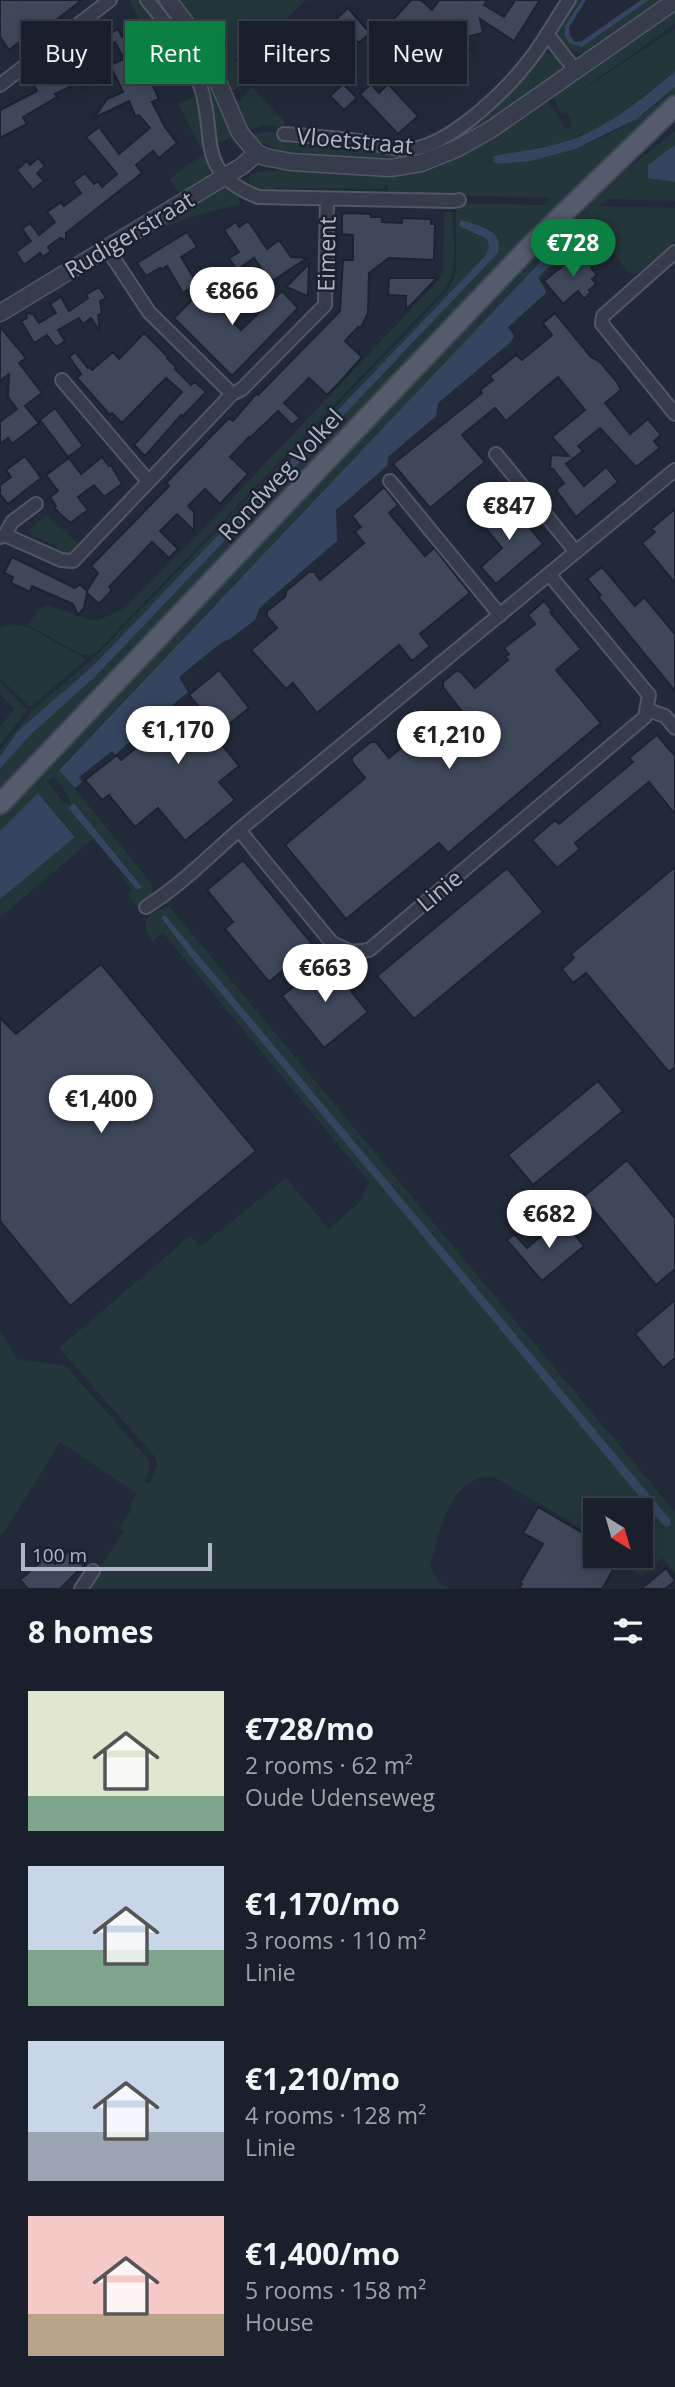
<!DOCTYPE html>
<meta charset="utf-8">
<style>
:root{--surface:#1a202b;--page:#232833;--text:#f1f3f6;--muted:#9fa3a9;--line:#383e47;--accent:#0b8043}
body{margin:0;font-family:"Open Sans",sans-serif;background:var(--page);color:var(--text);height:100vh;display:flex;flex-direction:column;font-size:26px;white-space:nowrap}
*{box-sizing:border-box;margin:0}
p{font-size:23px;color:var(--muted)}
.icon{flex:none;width:38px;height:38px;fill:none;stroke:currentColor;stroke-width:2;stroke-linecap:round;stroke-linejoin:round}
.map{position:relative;height:1589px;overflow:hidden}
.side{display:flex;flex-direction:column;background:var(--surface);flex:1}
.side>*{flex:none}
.guide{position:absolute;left:21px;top:21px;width:634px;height:63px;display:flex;gap:14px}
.needle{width:46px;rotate:143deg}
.buttons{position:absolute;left:583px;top:1498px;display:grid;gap:14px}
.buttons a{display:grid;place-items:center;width:70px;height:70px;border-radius:0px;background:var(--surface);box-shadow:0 7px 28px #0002,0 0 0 2px var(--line);font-size:35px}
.scale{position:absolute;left:21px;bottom:18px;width:191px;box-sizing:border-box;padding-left:7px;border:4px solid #b1b7c6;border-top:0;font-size:19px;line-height:24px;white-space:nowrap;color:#b1b7c6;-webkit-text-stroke:5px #1b222e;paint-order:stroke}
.price{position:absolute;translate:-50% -60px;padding:0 16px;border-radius:24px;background:#fff;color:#222;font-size:23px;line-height:46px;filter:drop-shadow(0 2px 4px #0008)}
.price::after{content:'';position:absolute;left:50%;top:42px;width:21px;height:16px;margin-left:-10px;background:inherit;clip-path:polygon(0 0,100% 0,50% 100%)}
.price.current{background:var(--accent);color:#fff}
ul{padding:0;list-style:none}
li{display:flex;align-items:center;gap:21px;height:175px;padding:0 28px}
li span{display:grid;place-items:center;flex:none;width:196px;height:140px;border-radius:0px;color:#555}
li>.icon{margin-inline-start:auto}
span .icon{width:84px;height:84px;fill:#fffc;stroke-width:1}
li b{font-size:30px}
h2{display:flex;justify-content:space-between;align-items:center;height:84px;padding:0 28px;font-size:30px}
.chip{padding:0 24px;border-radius:0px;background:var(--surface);box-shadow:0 7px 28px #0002,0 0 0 2px var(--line);font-size:24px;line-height:63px}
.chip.current{background:var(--accent);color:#fff}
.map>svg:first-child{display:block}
</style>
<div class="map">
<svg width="675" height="1589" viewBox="0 0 675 1589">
<rect width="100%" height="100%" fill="#222a39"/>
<!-- green -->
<path fill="#24363a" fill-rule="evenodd" d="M129,0H140L170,37L152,46Z
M153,0H160L187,35L206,71L232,137L214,144L204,77L184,40Z
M177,0H306L246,57L234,59L246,79L235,90L229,89Z
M573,0H582L566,24V38L582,47L649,0H664L589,52C572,56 552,44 559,24C562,16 569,8 573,0Z
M675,11V24L572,97L675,29V71L620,116L607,124L557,145L539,147L497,164C549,157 592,147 637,119C651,110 663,98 675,87V101L0,794V769L28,737L95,677L498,253C500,227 486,227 464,221L459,226L487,239L489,248L484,257L95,664L18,731L0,756V750L32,711L99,653L446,292L454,279L456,270V206L460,204L544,205L551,198L388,194V185H384V189L275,188L274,191H261L249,185L250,175C270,163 367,177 399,174C456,169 502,131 547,100L566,129L572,126L567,112L562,114L555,102L554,95Z
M546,52L558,58L561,67L558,76C521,101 457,151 414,158C382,163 350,159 318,155C296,152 269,153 253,135L262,132H275V138L288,140L429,149L541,53Z
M252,87L285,122L283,127L263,125L250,130L236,104Z
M198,95L205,149L202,150L179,104Z
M675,131V148L649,178L675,182V201L612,199L606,200L599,206L675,208V242L636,274L629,273L599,235L592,234L538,280V276L572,243L566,240L546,256L59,769L151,883L153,895L137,906L128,894L132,890L120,875L122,874L137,890L142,886L74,803L72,805L69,800L70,798L54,776L47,782L64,803L67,802L70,806L68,808L93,839L0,917V899L75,835L38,793L0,831V815L537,251L610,182Z
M206,152L210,168L209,175L180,194L169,179Z
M220,188H231L238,193L240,205C200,212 163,225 129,246L126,242Z
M444,212H452C453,237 460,270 443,291L97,652L89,655L80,654L27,624L42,608L48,606L88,619L98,620L120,611L186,547L438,281L443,271Z
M48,515L80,546L72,553H61L56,546L31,535L30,529Z
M12,624L28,627L86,659L32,706L28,705L0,678V628Z
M0,682L26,709V712L0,745V726L15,709L0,694Z
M169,906L675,1512V1573L662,1558L641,1577L622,1556H640V1510H595V1536L494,1477C450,1473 438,1534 430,1567L439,1582L450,1589H85L124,1532L119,1528L132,1509L129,1506L137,1494L60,1442L5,1531L0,1534V1331L17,1359L66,1366L147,1458L150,1466L145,1481L150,1483L157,1465L155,1457L59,1348L190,1236L201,1246L286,1178L329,1229L360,1202L369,1182L163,933L152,942C138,920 148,913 169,906ZM165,915L669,1518L666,1527L195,962L161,919Z"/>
<!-- water -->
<path fill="#364460" d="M582,0H586L569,27L570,36L575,42L582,41L641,0H649L582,47L569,43L564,34L566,24Z
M675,71V87L637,119L575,149L531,161L497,164L494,162L493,156C514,152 536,150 557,144C603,132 640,101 675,71Z
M675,145V182L648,178V165Z
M461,220C478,226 504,228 498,253L95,677L28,737L0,769V756L18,731L95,664L484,257L489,248L487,239L459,226Z
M569,239L572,244L538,277L546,291V293L508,327L514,336L511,342L438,403L436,416L388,457L387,466L336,510L337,541L265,603L259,609L255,620L230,639L222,642L180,676V679L188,692L117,753L115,755L112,751L79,777L82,782L75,788L59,770L543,259Z
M38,793L75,837L0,899V831Z
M74,803L142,887L137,890L68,808Z
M165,915L669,1518L671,1525L666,1527L663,1525L195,962L161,918Z"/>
<!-- building -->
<path fill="#3f4859" stroke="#1d2330" stroke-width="2" d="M0,0H82L47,27L44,23L9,50L0,37Z
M411,0H421L432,10L439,0H487L484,5L504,17L515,0H540L514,41L480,19L483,33L461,38L472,48L461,54L455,48L440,65L420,76L392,21Z
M348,8L370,33L359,43L354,38L320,69L308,56L319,46L314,40L321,33L326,39L342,25L336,19Z
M118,29L122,37L129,33L159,99L152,102L165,127L177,143L159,158L153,151L136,165L142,173L66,233V240L60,238L48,247L51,251L43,257L40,253L24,265L16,252L31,241L22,229L30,223L39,235L55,222L47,212L61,202L64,206L81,193L73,182L85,173L94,184L98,181L102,187L117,174L86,137L99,127L119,154L150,128L139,115L135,116L129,101L94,118L107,99L123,92L110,65L124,59L115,42L102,48L98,39Z
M270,45L275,51L280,47L302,70L288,83L278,73L276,76L263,62L268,58L263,52Z
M86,55L98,81L84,88L80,82L55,94L57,97L23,117L27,124L0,138V110L37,91L34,85L61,71L59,68Z
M343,84L357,98L344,110L330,96Z
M371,84L379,93L388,84L418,116L398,134L360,94Z
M38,158L45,166L37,173L44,181L33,190L17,170L27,161L30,165Z
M349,213L371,214V217H382V222L402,223V218L431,219V224H435L434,260L389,258L369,273L368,313L361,327H358L345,341L362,357L339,383L327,395L309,378L284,403L300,418L292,425L278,411L250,438L249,437L230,457L248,474L220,504L205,489L188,506L194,512V531L177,514L160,531L178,549L169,558L152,542L109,587L112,590L99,604L87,593L84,608L78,615L73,604L32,586L30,592L11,583L13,577L4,573L12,557L75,588L80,584L87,591L98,573L91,566L169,486L166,483L222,425L229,418L233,421L256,394L258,395L261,392L340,311L343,260H353V235L342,234V214Z
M248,221L267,249L279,240L291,257L307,258L274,280L268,278L254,258L237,270L229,258L239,252L224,230L236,222L239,227Z
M187,232L197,247L181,257L197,283L183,293L167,266L161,270L160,268L146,276L137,263Z
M581,251L593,265L591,268L597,275L592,279L596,284L589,290L591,292L584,299L578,291L563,304L544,281Z
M309,264L308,296L286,287Z
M389,278H437L406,310V296L388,295Z
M210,282L220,296L233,308L225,314L241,330L282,291L298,308L232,376L174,318Z
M99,287L106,298L100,301L102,314L98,315L100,332L91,318L83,324L79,318L58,330L65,341L56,347L47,335L34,343L21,321L27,318L26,313L33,314L39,323L56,313L50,304L61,297L69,311L88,298L86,295Z
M555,313L591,357L600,362L617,382L621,390L605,403L630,434L648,419L661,435L654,441L660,448L636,467L600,428L578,446L583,451L566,464L584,486L606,467L618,482L576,517L556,490L564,483L553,469H550L551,455L569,456L552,437L585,410L558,377L506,421L495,408L462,435L485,462L430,508L393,464L482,393L480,390L493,380L490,376L516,355L522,360L552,335L543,323Z
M0,327L26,358L19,363L42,393L25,406L39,423L12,444L8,438L0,444V422L17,409L8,397L9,374L0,381Z
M144,333L168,357L167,358L176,367L175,369L191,385L195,382L206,392L183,416L181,415L145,456L134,445L182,392L166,378L122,423L112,413L110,415L77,378L81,374L69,357L75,352L88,368L90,367L92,370L113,352L119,359Z
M55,408L83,446L68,457L40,420Z
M25,456L41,478L8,504L0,494V485L11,477L6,470Z
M102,457L109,466L111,465L122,484L104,497L94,485L78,497L88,510L70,523L54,508L56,506L50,497L58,491L46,475L69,458L81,474Z
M384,487L398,505L389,513L425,556L434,548L470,593L420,634L430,646L412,661L399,645L317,713L293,683L286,689L251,650L277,628L267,616V611L285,597L286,591L309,572H314L320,580L364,543L355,532L361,527L352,516Z
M509,502L543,544L496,584L481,567L502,548L482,524Z
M675,509V583L642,543L655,532L651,529Z
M602,567L635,606L644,597L675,634V691L598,597L601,595L587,579Z
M544,601L552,611L550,612L581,649L556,670L601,723L448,853L439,843L346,919L285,845L365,778L352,762V757L371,742H376L389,758L437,717L461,746L478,732L443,687V682L456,671L461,672L475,688L508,660L505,657L509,654L504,648L535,624L528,615Z
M219,670L249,708L215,736L239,766L219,782L235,800L185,841L158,808L135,827L109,795L102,800L85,780L117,755L121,760L169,721L181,734L205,714L189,695Z
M657,735L675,756V814L649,782L575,843L580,849L557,868L532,840L555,820L559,824L633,762L629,758Z
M243,860L313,945L269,982L225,929L233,922L207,890Z
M675,867V1067L669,1072L586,973L573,983L562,969L574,958L571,954Z
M507,868L543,912L414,1019L377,976Z
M326,960L368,1012L324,1048L282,996Z
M101,964L256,1151L70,1306L0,1221V1018L16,1034Z
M598,1081L623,1111L533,1185L508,1155Z
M627,1160L675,1218V1269L656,1285L583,1197Z
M562,1219L584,1246L542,1281L507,1240L514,1234L527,1248Z
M675,1300V1358L663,1368L635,1334Z
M538,1507L595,1540V1556H621L602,1589H519L522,1584L520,1583L543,1544L523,1533Z
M69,1551L84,1565L60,1589H28L20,1580L39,1563L36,1561L44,1553L55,1564Z
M666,1568L675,1581L665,1589H641Z"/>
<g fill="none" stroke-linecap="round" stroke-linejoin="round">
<defs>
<path id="minor" d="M147,0C168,25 191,57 201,88C217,138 194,171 258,197L454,201L459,200
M547,34L576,71
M0,85L110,0
M284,134C311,136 338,138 365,142C381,145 402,152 418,148C458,138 510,87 534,54C546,37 557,18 569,0
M106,247L149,312L232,394
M675,252L603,316L602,324L675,414
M62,380L148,481
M496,454L576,552
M390,481L500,615
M5,535L12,522L36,504
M0,537L5,535L61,560L73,561L232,394L242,389L325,305L327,199
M648,710L665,716L675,728
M239,830L332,943L352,952L369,950L645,717L649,695L549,574
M146,907C180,886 209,856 239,830L675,470
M81,1589L93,1571"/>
<path id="tertiary" d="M168,0L194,34L212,68L240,133L257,153L265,157L291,162L390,168L421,163L456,149L490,130L675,1
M0,313L242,166L257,153"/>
<path id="primary" d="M0,804L534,242L675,106"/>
</defs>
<!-- minor casing -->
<use href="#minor" stroke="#515764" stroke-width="16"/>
<!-- tertiary casing -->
<use href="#tertiary" stroke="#515764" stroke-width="19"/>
<!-- primary casing -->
<use href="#primary" stroke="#3f4553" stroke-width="23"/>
<!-- minor -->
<use href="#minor" stroke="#363c4a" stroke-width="12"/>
<!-- tertiary -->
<use href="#tertiary" stroke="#363c4a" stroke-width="16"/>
<!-- primary -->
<use href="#primary" stroke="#545b6a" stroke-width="19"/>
</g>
<g text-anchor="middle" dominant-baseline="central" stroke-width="5" stroke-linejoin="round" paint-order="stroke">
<!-- street labels -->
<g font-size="23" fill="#b1b7c6" stroke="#1b222e">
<text transform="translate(355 140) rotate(5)">Vloetstraat</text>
<text transform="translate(129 234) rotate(-31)">Rudigerstraat</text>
<text transform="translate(326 254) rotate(-89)">Eiment</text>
<text transform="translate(280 474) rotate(-47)">Rondweg Volkel</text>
<text transform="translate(439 890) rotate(-40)">Linie</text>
</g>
</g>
</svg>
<div class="buttons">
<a><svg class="needle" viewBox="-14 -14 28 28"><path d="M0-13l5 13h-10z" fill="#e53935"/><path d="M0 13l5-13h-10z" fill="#9fa3a9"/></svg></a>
</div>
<div class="scale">100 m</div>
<b class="price current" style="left:573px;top:279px">€728</b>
<b class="price" style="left:232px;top:327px">€866</b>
<b class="price" style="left:509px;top:542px">€847</b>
<b class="price" style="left:178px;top:766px">€1,170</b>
<b class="price" style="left:449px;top:771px">€1,210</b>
<b class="price" style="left:325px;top:1004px">€663</b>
<b class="price" style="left:101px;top:1135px">€1,400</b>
<b class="price" style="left:549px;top:1250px">€682</b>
<div class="guide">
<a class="chip">Buy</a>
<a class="chip current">Rent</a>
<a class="chip">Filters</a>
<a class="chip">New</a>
</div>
</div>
<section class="side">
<h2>8 homes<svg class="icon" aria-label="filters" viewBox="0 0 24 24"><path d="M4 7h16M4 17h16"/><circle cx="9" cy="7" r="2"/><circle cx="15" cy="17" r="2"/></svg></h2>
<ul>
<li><span style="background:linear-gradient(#dfe7d0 75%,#7fa58c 0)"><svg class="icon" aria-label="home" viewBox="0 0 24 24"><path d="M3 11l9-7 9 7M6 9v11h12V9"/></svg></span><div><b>€728/mo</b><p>2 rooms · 62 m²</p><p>Oude Udenseweg</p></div></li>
<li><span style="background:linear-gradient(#c9d6e8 60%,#7fa58c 0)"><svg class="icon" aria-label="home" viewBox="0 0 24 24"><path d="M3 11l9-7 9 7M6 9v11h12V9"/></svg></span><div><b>€1,170/mo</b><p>3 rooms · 110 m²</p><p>Linie</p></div></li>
<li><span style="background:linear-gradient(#c9d6e8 65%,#9aa5b1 0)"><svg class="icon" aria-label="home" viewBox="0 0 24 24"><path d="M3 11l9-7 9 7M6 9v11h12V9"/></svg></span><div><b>€1,210/mo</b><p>4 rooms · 128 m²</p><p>Linie</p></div></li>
<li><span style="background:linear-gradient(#f6c9c9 70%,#b9a48a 0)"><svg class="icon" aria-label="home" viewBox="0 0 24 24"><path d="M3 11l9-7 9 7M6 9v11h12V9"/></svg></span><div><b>€1,400/mo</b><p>5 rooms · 158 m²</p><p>House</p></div></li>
</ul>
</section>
